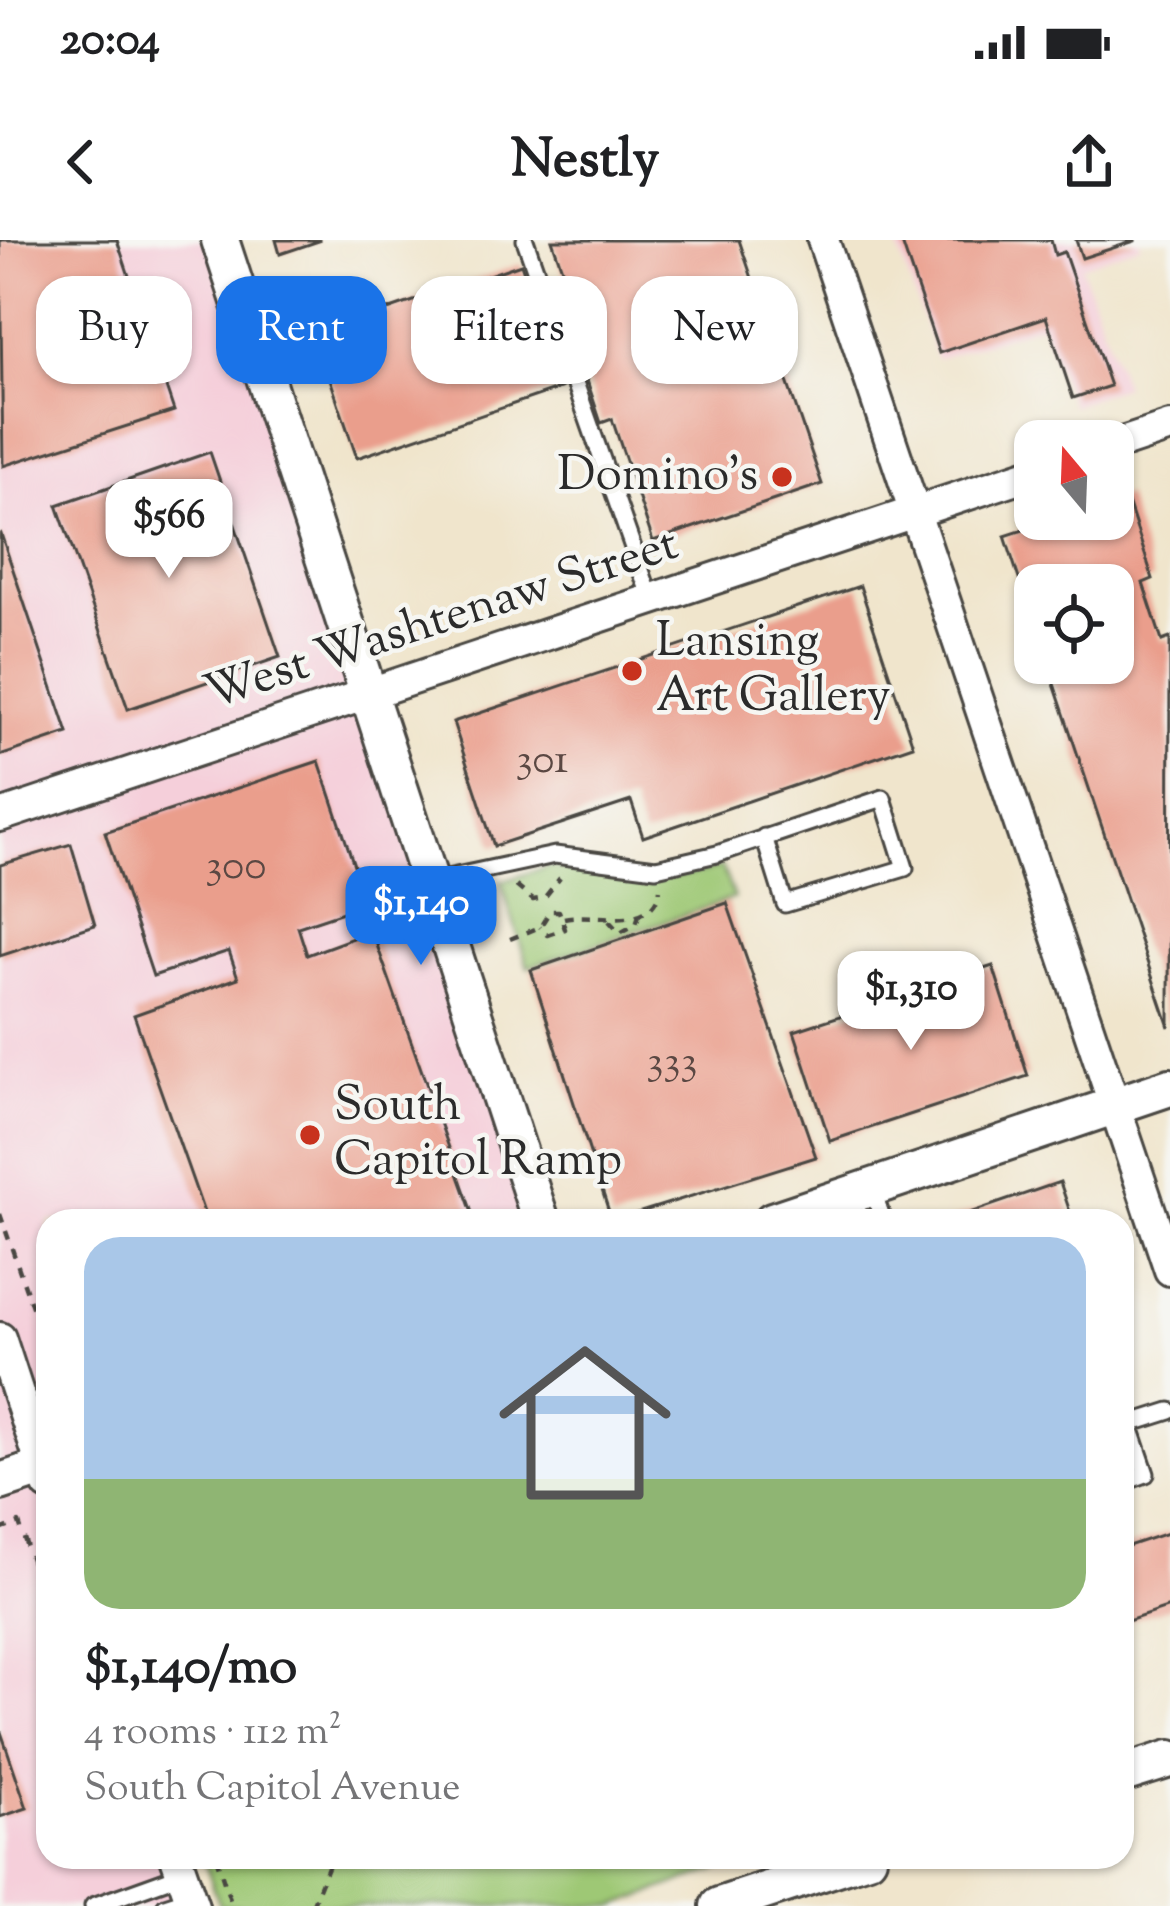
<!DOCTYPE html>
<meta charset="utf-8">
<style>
:root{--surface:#fff;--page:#f6f6f6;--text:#202124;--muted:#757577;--accent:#1a73e8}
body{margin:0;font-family:"Sorts Mill Goudy",serif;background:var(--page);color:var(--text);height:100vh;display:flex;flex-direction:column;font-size:45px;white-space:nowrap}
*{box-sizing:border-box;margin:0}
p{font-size:39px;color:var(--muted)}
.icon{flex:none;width:66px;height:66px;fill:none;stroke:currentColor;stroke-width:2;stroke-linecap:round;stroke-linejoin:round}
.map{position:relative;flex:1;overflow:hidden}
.panel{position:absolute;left:36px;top:969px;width:1098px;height:660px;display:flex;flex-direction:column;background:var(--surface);border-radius:36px;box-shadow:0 3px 9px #0004}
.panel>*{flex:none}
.top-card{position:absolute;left:36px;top:36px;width:1098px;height:108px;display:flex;gap:24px}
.needle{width:78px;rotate:341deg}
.tools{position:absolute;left:1014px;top:180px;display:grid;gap:24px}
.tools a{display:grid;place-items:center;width:120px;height:120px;border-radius:24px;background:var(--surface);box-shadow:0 3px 9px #0004;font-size:60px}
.price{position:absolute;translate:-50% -102px;padding:0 27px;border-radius:24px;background:#fff;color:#222;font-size:39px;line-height:78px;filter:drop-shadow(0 3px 6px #0008)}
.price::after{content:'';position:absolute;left:50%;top:72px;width:36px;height:27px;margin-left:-18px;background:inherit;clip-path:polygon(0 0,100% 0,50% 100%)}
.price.active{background:var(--accent);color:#fff}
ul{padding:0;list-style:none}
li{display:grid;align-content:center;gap:24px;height:636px;padding:0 48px}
li span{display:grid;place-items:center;height:372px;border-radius:36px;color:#555}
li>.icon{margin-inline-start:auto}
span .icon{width:216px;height:216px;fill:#fffc;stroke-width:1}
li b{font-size:51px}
.chip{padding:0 42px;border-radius:36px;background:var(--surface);box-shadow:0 3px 9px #0004;font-size:42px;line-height:108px}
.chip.active{background:var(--accent);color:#fff}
.status{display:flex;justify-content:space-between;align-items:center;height:84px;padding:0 60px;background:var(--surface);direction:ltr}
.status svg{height:33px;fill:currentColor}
header{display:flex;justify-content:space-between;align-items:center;height:156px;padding:0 48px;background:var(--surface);font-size:54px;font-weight:800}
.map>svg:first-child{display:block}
</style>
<div class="status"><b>20:04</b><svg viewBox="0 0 49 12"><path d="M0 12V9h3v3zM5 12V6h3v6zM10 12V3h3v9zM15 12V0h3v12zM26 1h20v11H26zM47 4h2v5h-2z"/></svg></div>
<header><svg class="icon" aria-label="back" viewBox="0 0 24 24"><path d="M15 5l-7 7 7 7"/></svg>Nestly<svg class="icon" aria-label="share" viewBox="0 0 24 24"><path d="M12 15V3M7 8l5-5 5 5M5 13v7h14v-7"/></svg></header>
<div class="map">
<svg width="1170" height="1666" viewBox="0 0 1170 1666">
<rect width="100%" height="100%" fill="#f6f6f2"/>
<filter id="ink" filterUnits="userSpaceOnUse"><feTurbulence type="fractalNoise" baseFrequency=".00833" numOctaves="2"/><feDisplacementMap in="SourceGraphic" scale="24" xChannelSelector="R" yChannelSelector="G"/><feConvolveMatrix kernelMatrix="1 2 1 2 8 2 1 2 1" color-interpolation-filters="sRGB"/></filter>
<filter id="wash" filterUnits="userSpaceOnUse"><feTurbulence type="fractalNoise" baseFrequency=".004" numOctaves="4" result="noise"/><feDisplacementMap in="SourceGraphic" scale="48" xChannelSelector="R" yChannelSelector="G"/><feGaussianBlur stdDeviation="2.7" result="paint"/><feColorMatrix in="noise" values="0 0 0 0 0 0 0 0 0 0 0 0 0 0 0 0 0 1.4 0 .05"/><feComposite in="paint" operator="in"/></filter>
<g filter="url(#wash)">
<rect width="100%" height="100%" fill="#f0e5cc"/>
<!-- built -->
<path fill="#f5cfda" d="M0,0H219L541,981H48V1617H176L193,1666H0Z
M895,0H1139L1141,5L1081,26L1124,146L1071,166L1041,84L937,119Z"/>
<!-- green -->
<path fill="#9ec874" stroke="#647a50" stroke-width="3" d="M549,626C616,640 656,646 722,627L734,658L528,727L501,642Z
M203,1617H719L723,1627L615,1666H220Z"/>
<g id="blocks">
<!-- building -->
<path fill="#ea9e8c" d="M0,0H117L174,171L3,226Z
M276,0H319V1L280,14Z
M552,0H739L822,244L653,301L612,179L601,183L580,119L592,115Z
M901,0H1051L1055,15L1064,12L1110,146L1073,158L1046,77L939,113Z
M1076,0H1135V1L1082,18Z
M521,24L563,147L357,218L315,95Z
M210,212L280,417L128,469L57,265Z
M1126,256L1153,339L1143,343L1162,401L1170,398L1169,787L1047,423H1113V345H1035L1034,385L1005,296L1057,279H1113V260Z
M1,294L68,493L0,516V295Z
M860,346L913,505L643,597L631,561L494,606L453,482Z
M319,521L367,664L298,687L307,715L372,691L475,981H207L134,775L238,738L229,711L153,736L105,592Z
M71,604L95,685L0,716V625Z
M727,663L816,917L612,981L531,730Z
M993,726L1028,836L830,901L794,791Z
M1060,942L1073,981H949V980Z
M1170,1292V1367L1122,1383V1308Z
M0,1489L27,1568L0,1577Z"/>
</g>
</g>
<g filter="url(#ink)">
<use href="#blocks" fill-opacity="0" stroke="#494743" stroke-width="3"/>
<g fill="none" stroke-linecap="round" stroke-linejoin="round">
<defs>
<path id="service" d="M525,0L651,359
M433,641L555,615L656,628L717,614L883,558L905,628L785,664L764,597
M873,950L883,981
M1122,1179L1129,1184L1170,1171
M1122,1243L1146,1234L1129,1184
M93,1666L182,1634
M165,1666L190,1658"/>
<path id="minor" d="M823,0L1170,1030
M1113,206L1170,187
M0,576L1035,232
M0,1098L48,1245
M176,1617L193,1666"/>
<path id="tertiary" d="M220,0L541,981
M772,981L1170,847
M0,1242L48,1226
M1122,1534L1170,1519
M719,1666L868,1617"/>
</defs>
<!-- service casing -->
<use href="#service" stroke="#494743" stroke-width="21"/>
<!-- minor casing -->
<use href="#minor" stroke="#494743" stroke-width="36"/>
<!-- tertiary casing -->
<use href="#tertiary" stroke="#494743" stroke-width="42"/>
<!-- path -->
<path stroke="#494743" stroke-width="4.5" stroke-dasharray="9 9" stroke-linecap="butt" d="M516,646L533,660L544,658L560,638
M564,678C594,671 653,693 660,649
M609,681L620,693L636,684L639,675
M510,699L540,687L550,671H559L565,689L547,695L540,687
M0,974L48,1113
M0,1290L19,1283L48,1371
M216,1617L232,1666
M693,1617L707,1625
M312,1666L332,1617"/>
<!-- service -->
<use href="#service" stroke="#fff" stroke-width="15"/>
<!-- minor -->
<use href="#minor" stroke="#fff" stroke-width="30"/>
<!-- tertiary -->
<use href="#tertiary" stroke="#fff" stroke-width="36"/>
</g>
</g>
<!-- markers -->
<g fill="#c8321e" stroke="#f6f6f2" stroke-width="4.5">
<circle cx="782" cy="237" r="12"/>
<circle cx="632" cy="431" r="12"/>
<circle cx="310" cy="895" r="12"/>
</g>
<g text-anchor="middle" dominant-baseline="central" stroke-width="9" stroke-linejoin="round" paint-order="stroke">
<!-- number labels -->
<g font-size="42" fill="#5b4843">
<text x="542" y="522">301</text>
<text x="236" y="628">300</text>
<text x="672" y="824">333</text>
</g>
<!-- poi labels -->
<g font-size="48" fill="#2b2b2b" stroke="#f6f6f2" text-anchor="start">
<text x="758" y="237" text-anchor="end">Domino's</text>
<text x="656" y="403">Lansing<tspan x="656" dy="55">Art Gallery</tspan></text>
<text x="334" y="867">South<tspan x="334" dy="55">Capitol Ramp</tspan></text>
</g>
<!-- street labels -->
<g font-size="48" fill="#2b2b2b" stroke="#f6f6f2">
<text transform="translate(442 381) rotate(-18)">West Washtenaw Street</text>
</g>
</g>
</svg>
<div class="tools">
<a><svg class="needle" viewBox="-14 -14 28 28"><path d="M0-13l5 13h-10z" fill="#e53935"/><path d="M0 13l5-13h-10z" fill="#757577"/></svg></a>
<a><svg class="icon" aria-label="locate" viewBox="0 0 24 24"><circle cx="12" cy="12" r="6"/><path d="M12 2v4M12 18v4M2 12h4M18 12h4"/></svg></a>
</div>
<b class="price" style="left:169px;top:341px">$566</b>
<b class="price active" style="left:421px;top:728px">$1,140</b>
<b class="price" style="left:911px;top:813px">$1,310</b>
<div class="top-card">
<a class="chip">Buy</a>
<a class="chip active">Rent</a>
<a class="chip">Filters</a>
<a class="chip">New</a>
</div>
<section class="panel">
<ul>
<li><span style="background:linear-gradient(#a9c7e8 65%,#8fb573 0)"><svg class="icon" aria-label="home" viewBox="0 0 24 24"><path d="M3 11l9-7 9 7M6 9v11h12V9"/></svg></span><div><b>$1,140/mo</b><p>4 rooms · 112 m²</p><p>South Capitol Avenue</p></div></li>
</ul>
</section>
</div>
